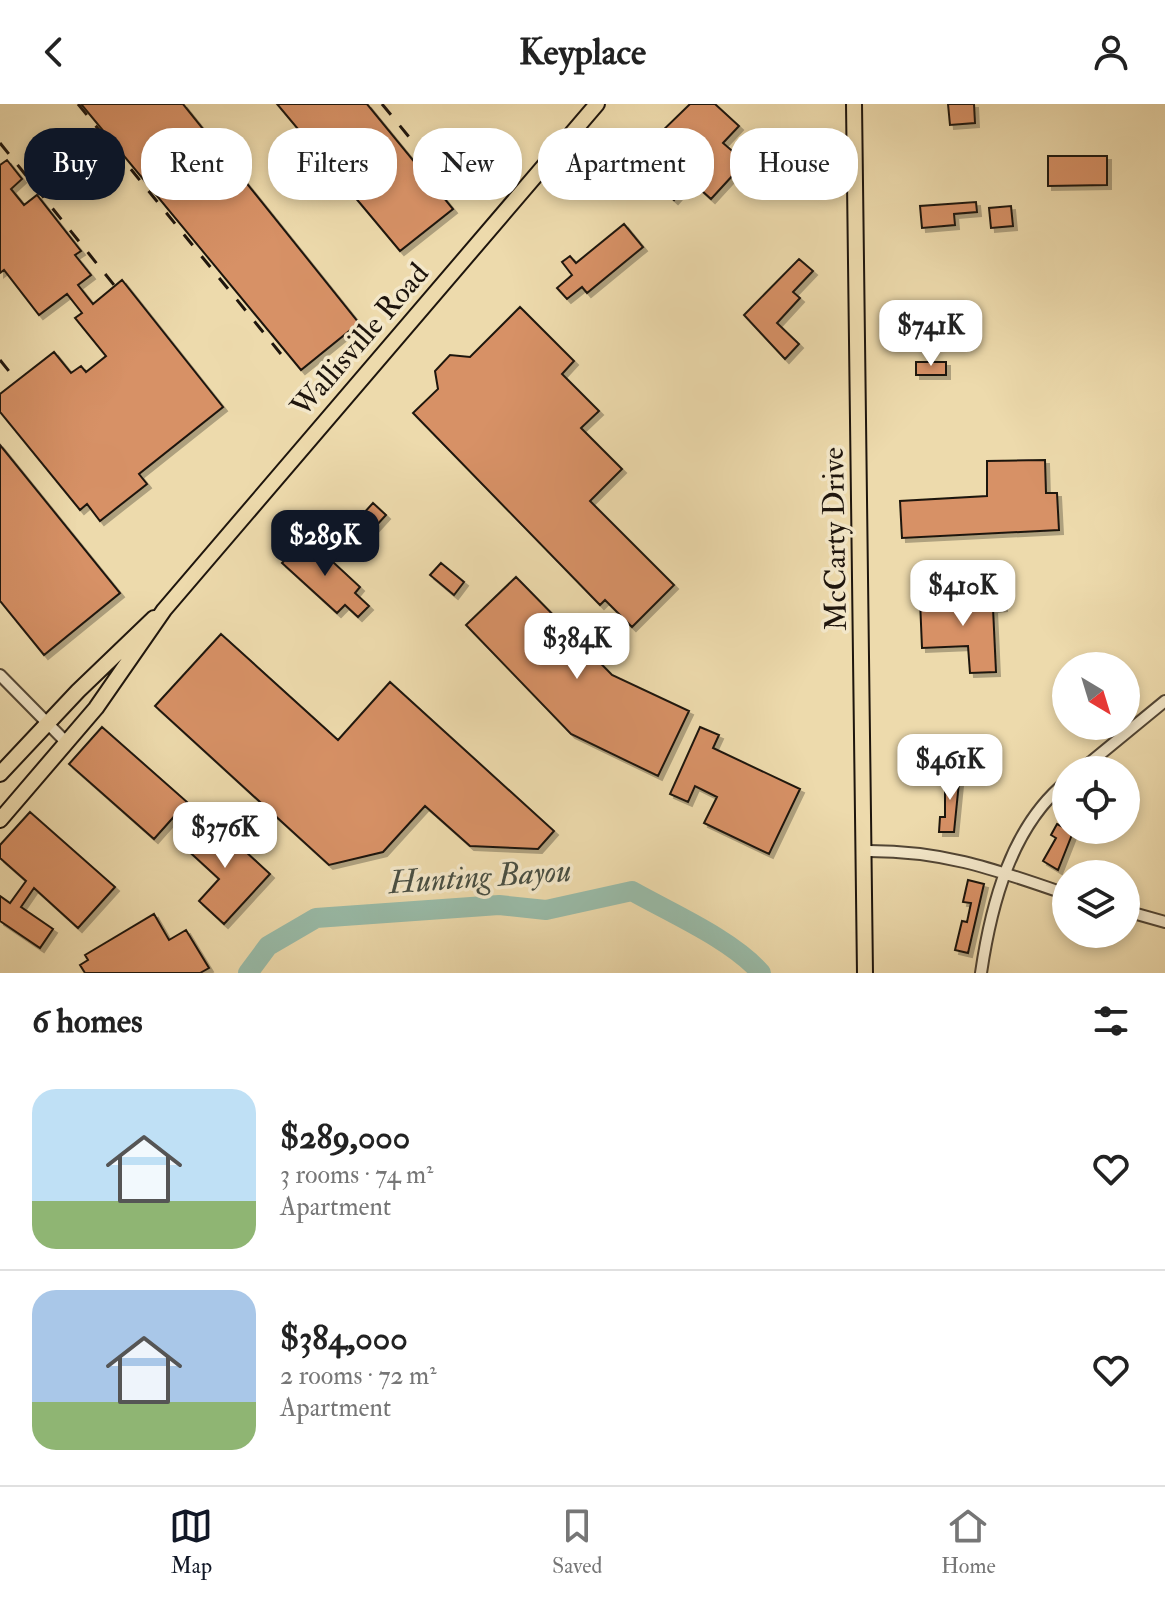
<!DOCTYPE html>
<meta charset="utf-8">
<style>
:root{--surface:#fff;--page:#f6f6f6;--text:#222;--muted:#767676;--line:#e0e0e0;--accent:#111827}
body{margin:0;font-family:"IM FELL Double Pica",serif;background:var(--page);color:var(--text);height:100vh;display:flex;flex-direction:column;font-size:30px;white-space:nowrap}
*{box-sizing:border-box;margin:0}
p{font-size:26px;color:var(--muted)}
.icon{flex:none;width:44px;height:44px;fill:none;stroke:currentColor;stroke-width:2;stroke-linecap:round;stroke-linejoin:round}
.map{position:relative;height:869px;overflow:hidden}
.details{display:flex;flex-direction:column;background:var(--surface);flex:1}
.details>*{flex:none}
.top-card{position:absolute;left:24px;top:24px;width:1118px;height:72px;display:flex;gap:16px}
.needle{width:52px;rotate:142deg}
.controls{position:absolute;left:1052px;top:548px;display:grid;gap:16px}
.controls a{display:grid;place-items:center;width:88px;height:88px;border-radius:50%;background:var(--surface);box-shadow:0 4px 12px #0003;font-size:40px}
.price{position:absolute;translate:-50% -68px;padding:0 18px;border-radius:16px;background:#fff;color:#222;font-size:26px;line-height:52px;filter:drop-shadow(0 2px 4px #0008)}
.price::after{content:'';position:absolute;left:50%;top:48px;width:24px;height:18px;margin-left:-12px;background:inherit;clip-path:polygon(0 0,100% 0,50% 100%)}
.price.active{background:var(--accent);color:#fff}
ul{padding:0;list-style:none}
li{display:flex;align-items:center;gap:24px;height:200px;padding:0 32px}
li+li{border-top:2px solid var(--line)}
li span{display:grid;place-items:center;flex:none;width:224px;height:160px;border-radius:24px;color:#555}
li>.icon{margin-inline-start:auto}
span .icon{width:96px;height:96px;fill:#fffc;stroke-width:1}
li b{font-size:34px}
h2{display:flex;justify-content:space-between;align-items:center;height:96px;padding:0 32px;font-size:34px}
.tag{padding:0 28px;border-radius:32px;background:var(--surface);box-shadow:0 4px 12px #0003;font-size:28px;line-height:72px}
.tag.active{background:var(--accent);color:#fff}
header{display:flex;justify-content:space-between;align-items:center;height:104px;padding:0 32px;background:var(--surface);font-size:36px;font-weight:800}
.menu{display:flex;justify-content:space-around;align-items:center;height:112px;border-top:2px solid var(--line);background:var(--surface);font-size:22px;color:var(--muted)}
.menu a{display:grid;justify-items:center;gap:4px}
.menu .active{color:var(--accent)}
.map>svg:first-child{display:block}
</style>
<header><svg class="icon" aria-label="back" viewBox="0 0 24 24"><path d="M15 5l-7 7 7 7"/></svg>Keyplace<svg class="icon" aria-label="person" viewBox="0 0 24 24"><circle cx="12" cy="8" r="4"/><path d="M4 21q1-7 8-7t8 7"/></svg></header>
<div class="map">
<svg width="1165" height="869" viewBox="0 0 1165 869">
<defs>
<filter id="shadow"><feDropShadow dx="4" dy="4" stdDeviation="0" flood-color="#0004"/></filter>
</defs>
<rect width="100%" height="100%" fill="#eddaac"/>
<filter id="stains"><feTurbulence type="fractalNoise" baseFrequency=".0025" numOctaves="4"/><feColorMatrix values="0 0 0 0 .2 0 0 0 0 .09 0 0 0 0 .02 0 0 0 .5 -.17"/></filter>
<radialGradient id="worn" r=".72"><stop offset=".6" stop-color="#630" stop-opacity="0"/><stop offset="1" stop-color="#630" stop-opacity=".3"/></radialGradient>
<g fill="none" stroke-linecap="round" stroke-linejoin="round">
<!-- river -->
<path stroke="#99bba8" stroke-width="20" d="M248,869L268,842L316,814L499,801L546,806L632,787C671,809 733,836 761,869"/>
</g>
<!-- building -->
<path fill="#d79166" stroke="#1e150d" stroke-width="2" filter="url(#shadow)" d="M81,0H183L359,219L301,266Z
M277,0H367L453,105L400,147Z
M690,0H715L739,22L723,39L745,58L711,95L691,77L674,96L636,61L659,35L656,33Z
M948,0H974L975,19L950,21Z
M1048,52H1107V81L1048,82Z
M7,56L22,75L11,85L24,101L37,91L81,147L75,151L91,171L78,181L93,200L122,176L223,303L139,370L147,380L100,417L87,400L80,406L0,308V290L54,248L71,269L81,262L86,268L106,252L75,214L82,209L67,190L39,211L4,166L0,169V61Z
M976,98L977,108L954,110L955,121L922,124L920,102Z
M1011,102L1013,122L991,124L989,104Z
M624,120L643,143L587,189L582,183L567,195L557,184L572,171L562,158L570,152L576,159Z
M799,155L813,167L793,188L800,194L777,219L799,240L785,255L744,211Z
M520,203L574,257L562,270L599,307L581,324L622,365L590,397L674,481L632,523L605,496L600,501L413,309L438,285L435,267L450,251L470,253Z
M916,258H946V271H916Z
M0,341L120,489L44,551L0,497Z
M1045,356L1046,389H1057L1059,426L902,434L900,397L987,392V357Z
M373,399L386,411L364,435L351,423Z
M306,433L360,483L355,489L369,502L358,513L345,501L337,509L282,459Z
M441,459L464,478L454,491L430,471Z
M516,473L612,571L689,607L658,672L571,630L466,521Z
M1003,491V503L993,504L996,568L970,569L968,542L922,544L920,496Z
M221,530L338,636L390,578L554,727L538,745L470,742L425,702L383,748L329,761L155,602Z
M102,623L187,698L154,735L69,660Z
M700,623L719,631L713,644L800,685L769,750L704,719L717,693L695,682L688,698L670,690Z
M945,668H960L954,728H939L940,713H945Z
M30,708L115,783L78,824L34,784L21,803L53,825L40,844L0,817V792L10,799L26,777L0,754V741Z
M208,713L270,770L224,820L199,797L219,775L182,741Z
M1057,720L1073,728L1058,766L1043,757L1056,734L1051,731Z
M968,776L984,780L968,849L955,846L962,817L967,818L971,799L963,798Z
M154,810L169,836L186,826L209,864L200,869H85L80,861L88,856L85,851Z"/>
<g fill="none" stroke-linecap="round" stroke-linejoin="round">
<defs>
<path id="minor" d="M0,571L66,638
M1081,666L1165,597
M864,747C942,746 994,765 1066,790
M1126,807L1165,818
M981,869C991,801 1011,723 1066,678"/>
<path id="major" d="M854,0L865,869
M0,670L78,587L154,514
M0,716L96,604L164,506L597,0"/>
</defs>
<!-- minor casing -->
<use href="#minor" stroke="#524635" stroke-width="14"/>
<!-- major casing -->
<use href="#major" stroke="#1e150d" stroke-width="18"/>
<!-- minor -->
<use href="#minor" stroke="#f3e7c9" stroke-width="10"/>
<!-- major -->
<use href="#major" stroke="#eddaac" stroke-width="14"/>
<!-- rail -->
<path stroke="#1e150d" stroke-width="3" stroke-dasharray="14 14" stroke-linecap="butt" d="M78,0L289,260
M382,0L460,95
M0,39L114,181
M0,256L16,276"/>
</g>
<g text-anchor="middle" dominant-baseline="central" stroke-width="7" stroke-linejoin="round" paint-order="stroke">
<!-- street labels -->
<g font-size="30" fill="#1e150d" stroke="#f3e7c9">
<text transform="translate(360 236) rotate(-49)">Wallisville Road</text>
<text transform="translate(835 435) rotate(-91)">McCarty Drive</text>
</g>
<!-- water labels -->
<g font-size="32" font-style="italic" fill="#494f43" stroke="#f3e7c9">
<text transform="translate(480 773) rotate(-4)">Hunting Bayou</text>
</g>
</g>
<rect width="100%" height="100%" filter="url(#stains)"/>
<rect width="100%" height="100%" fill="url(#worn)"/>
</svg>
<div class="controls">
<a><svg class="needle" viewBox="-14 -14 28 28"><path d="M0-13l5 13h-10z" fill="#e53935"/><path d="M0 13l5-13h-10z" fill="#767676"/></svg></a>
<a><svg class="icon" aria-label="locate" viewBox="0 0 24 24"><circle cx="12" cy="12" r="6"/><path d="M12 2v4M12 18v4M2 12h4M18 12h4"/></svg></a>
<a><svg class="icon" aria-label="layers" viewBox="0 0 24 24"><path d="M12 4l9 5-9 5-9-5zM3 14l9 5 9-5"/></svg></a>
</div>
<b class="price" style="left:931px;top:264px">$741K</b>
<b class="price active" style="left:325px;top:474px">$289K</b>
<b class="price" style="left:963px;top:524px">$410K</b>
<b class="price" style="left:577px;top:577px">$384K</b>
<b class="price" style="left:950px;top:698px">$461K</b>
<b class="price" style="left:225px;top:766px">$376K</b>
<div class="top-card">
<a class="tag active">Buy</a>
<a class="tag">Rent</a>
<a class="tag">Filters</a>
<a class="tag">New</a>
<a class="tag">Apartment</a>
<a class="tag">House</a>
</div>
</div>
<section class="details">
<h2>6 homes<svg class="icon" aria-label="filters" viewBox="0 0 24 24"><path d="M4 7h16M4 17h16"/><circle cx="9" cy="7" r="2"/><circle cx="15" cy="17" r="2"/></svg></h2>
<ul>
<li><span style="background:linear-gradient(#bfe0f5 70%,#8fb573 0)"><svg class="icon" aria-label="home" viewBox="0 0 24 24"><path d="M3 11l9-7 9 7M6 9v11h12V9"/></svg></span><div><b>$289,000</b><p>3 rooms · 74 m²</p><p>Apartment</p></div><svg class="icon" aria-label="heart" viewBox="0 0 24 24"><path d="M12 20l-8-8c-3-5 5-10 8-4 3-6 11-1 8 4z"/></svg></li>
<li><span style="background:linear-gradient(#a9c7e8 70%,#8fb573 0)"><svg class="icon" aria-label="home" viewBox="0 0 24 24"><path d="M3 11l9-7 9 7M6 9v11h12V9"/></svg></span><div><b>$384,000</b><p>2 rooms · 72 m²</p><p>Apartment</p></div><svg class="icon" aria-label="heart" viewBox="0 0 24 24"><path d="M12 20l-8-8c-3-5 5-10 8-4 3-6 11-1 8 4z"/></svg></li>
</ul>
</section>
<nav class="menu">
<a class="active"><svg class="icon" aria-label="map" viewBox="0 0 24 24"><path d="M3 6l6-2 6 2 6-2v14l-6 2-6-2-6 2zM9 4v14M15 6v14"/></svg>Map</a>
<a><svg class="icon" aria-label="saved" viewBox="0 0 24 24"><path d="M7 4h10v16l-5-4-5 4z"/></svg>Saved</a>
<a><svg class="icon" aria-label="home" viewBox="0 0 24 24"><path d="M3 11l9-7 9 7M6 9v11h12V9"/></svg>Home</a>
</nav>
